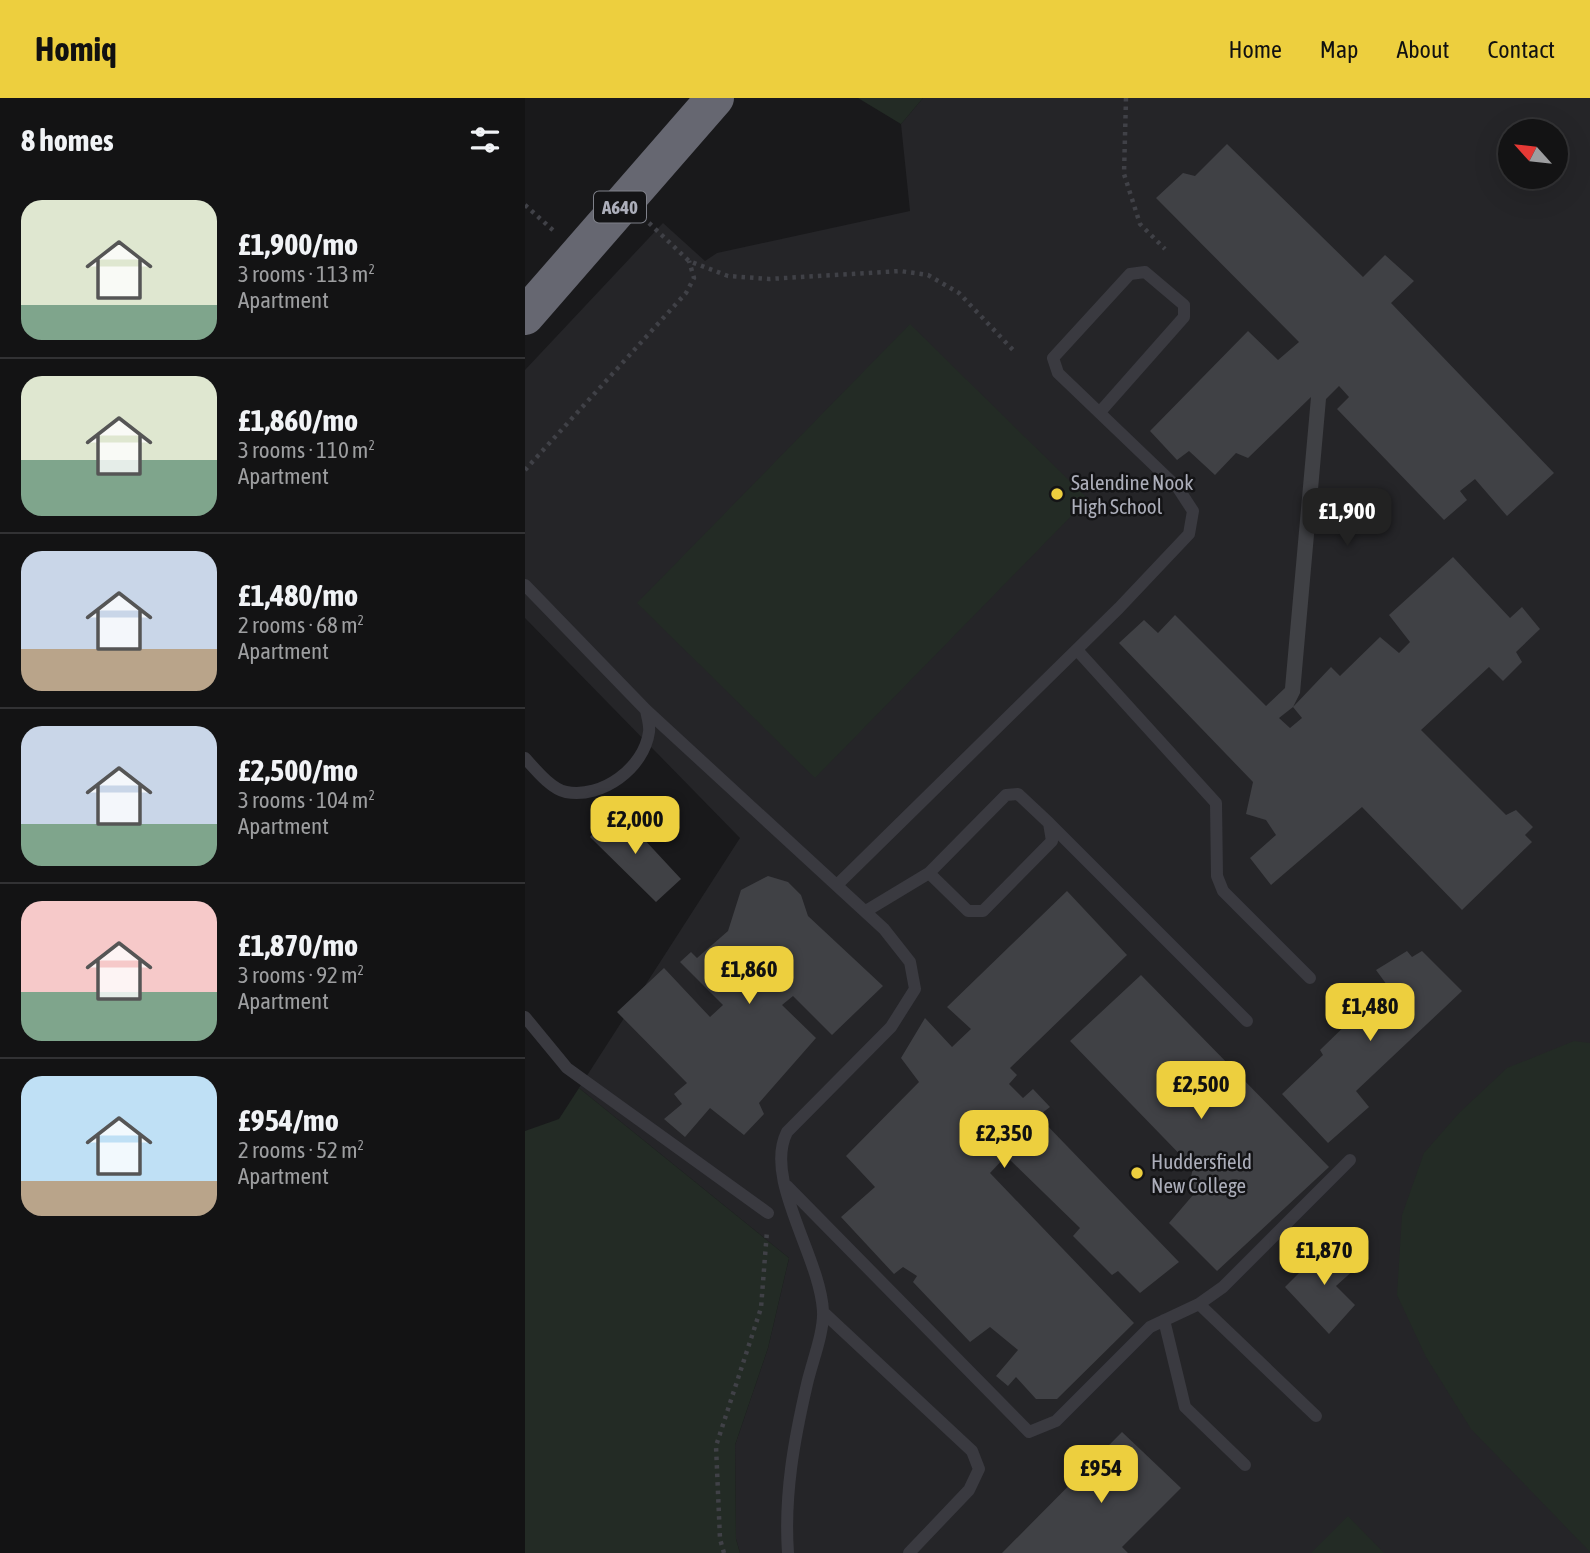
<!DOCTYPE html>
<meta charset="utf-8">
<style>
:root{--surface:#131314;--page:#1c1c1d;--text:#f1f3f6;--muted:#9d9ea0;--line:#323234;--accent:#edcf3e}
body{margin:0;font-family:"Asap Condensed",sans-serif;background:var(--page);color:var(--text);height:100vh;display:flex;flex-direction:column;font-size:26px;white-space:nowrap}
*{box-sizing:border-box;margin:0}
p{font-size:23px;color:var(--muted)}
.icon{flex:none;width:38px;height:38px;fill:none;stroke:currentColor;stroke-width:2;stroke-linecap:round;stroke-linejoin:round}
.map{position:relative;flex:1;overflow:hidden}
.panel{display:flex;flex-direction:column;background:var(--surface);width:525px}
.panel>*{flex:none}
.needle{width:46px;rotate:297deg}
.fabs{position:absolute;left:973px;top:21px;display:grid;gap:14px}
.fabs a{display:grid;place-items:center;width:70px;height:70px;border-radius:50%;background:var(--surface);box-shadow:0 7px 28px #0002,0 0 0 2px var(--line);font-size:35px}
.price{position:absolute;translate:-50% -60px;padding:0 16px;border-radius:14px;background:var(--accent);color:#111;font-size:23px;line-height:46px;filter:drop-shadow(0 2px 4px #0008)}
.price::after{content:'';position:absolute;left:50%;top:42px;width:21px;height:16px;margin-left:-10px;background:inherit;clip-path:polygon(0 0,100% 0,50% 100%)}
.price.selected{background:#222;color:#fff}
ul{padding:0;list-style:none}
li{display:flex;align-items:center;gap:21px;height:175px;padding:0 21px}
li+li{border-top:2px solid var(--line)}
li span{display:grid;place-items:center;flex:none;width:196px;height:140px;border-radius:21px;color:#555}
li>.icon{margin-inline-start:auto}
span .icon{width:84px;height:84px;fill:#fffc;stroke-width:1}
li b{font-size:30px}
h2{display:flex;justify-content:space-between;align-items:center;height:84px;padding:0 21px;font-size:30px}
header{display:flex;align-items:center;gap:42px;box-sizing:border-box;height:98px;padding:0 35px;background:var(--accent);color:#111}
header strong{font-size:33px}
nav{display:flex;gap:38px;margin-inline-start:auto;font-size:24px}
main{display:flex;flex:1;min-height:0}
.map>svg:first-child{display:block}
</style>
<header>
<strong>Homiq</strong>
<nav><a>Home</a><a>Map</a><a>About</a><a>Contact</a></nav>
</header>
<main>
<section class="panel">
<h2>8 homes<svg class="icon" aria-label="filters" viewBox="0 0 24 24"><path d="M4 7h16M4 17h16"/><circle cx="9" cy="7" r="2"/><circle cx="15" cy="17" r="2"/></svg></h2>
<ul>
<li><span style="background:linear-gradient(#dfe7d0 75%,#7fa58c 0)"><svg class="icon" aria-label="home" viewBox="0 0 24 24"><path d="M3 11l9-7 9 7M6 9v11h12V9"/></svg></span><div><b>£1,900/mo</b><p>3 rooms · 113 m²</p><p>Apartment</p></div></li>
<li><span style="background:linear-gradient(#dfe7d0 60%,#7fa58c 0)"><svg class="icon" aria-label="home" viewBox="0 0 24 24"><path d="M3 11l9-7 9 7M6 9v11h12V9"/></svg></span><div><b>£1,860/mo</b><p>3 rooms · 110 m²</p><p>Apartment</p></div></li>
<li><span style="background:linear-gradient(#c9d6e8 70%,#b9a48a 0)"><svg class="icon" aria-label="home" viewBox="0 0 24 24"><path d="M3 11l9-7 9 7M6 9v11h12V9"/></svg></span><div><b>£1,480/mo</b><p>2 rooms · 68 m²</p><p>Apartment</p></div></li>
<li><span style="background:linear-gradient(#c9d6e8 70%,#7fa58c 0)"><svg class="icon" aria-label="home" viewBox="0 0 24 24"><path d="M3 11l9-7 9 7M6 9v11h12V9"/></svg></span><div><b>£2,500/mo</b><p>3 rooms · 104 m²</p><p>Apartment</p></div></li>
<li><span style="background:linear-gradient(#f6c9c9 65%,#7fa58c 0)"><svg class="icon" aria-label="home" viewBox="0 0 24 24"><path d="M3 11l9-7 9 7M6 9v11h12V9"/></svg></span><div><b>£1,870/mo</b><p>3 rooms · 92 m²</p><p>Apartment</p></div></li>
<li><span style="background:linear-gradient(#bfe0f5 75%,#b9a48a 0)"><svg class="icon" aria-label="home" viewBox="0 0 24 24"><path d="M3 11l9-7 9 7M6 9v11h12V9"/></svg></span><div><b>£954/mo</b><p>2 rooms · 52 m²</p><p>Apartment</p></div></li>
</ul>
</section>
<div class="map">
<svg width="1065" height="1455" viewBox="0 0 1065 1455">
<rect width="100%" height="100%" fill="#19191b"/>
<!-- built -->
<path fill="#252528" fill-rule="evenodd" d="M398,0H1065V1455H215L211,1441L210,1347L243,1250L264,1160L54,990L215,740L0,520V272L138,125L180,163L192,155L385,113L376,26ZM985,33H1031V79H985Z"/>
<!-- green -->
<path fill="#232b25" d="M333,0H398L376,26Z
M385,226L563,401L290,680L112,505Z
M1049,943L1065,945V1454L946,1331L901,1259L872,1197L877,1117L899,1055L934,1015L982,970Z
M54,990L264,1160L243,1250L210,1347L211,1441L215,1455H0V1033L34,1021Z
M823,1418L859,1455H786Z"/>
<!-- building -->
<path fill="#404145" d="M702,46L838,179L860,157L889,183L866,205L1029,375L982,418L950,381L935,393L942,402L919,422L812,311L824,299L814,288L801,301L775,595L768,609L754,620L765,630L777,620L768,609L806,569L815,578L855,539L874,555L885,544L864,517L928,459L985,520L997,509L1015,531L991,554L997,564L978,583L964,569L896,632L981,717L991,712L1008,729L1000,737L1007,744L937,812L837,709L746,787L725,760L751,737L741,722L721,716L728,684L594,545L619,522L633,535L650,517L741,608L760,590L786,299L723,360L711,355L690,377L664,353L652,362L625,333L723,233L753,262L774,244L631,100L658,75L670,78Z
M91,711L156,781L131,804L65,739Z
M243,778L263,784L276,797L283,818L358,888L307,937L268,898L257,907L291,940L234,1005L239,1016L219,1037L185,1010L160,1039L139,1021L157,1006L149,996L162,985L92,914L139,870L185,919L198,907L155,864L166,854L172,860L203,833L216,792Z
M542,793L602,857L485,970L492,977L484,986L498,1000L508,991L525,1009L513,1018L654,1164L615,1195L593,1173L587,1177L548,1138L555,1130L481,1058L465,1075L609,1225L532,1301H511L491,1279L483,1288L471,1278L493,1252L465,1229L445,1244L388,1184L392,1178L378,1169L369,1176L316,1119L350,1089L321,1058L394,984L376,960L400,920L427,949L446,931L422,909Z
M882,853L887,859L897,853L937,893L831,993L844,1009L803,1045L757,996L798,957L795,952L862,887L851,872Z
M616,877L804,1069L692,1173L644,1125L668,1097L663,1092L668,1070L545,943Z
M806,1143L832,1169L811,1188L830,1207L804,1236L760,1189Z
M597,1334L656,1390L597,1449L603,1455H477Z"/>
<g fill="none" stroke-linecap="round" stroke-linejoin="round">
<!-- path -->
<path stroke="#404147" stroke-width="4.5" stroke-dasharray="3.5 5" stroke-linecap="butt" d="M601,0L599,76L615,126L640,151
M0,107L30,134
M124,125L164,163L203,178L244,181L375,173L403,177L434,195L488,252
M0,372L161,195L169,180L164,163
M199,1455L195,1441L191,1348L236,1210L242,1133"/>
<!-- lane -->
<path stroke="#3a3a40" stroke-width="12" d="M0,487L121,612C122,619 125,627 124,634C119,670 77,701 41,694C26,691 10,671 0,660
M552,552L691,705L692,778L698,793L785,880
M121,612L359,831L385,864L390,891L366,929L262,1034C238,1081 295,1158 298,1213C299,1235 287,1264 282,1286C269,1342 259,1397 263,1455
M524,725L722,923
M313,786L594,510L664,436L668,413L653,390L533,275L528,260L605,176L620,174L659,207V219L575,314
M341,813L404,775L481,697L493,696L524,725L527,743L458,813H443L404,775
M0,919L42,970L243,1115
M262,1088L504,1334L531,1323L625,1229L674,1206L698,1189L825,1062
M674,1206L791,1318
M298,1214L447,1353L454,1371L444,1392L384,1455
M639,1222L660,1309L720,1367"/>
<!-- highway -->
<path stroke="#666771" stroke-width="38" d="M0,218L190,0"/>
</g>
<!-- markers -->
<g fill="#edcf3e" stroke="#141416" stroke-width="2.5">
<circle cx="532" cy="396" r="7"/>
<circle cx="612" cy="1075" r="7"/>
</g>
<g text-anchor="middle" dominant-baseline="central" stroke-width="5" stroke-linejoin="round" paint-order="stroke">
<!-- shield labels -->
<rect fill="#141416" stroke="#7e8089" stroke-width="2" x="69" y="93.5" width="52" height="31" rx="5"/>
<g font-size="19" font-weight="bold" fill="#acaeba">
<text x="95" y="109">A640</text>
</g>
<!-- poi labels -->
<g font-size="21" fill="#acaeba" stroke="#141416" text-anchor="start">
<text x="546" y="384">Salendine Nook<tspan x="546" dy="24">High School</tspan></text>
<text x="626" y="1063">Huddersfield<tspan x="626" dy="24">New College</tspan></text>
</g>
</g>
</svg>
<div class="fabs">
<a><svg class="needle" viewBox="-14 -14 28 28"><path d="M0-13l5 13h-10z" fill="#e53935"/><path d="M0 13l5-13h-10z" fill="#9d9ea0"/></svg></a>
</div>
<b class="price selected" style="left:822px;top:450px">£1,900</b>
<b class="price" style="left:110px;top:758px">£2,000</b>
<b class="price" style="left:224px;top:908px">£1,860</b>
<b class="price" style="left:845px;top:945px">£1,480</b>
<b class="price" style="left:676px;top:1023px">£2,500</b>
<b class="price" style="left:479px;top:1072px">£2,350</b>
<b class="price" style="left:799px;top:1189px">£1,870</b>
<b class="price" style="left:576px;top:1407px">£954</b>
</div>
</main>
